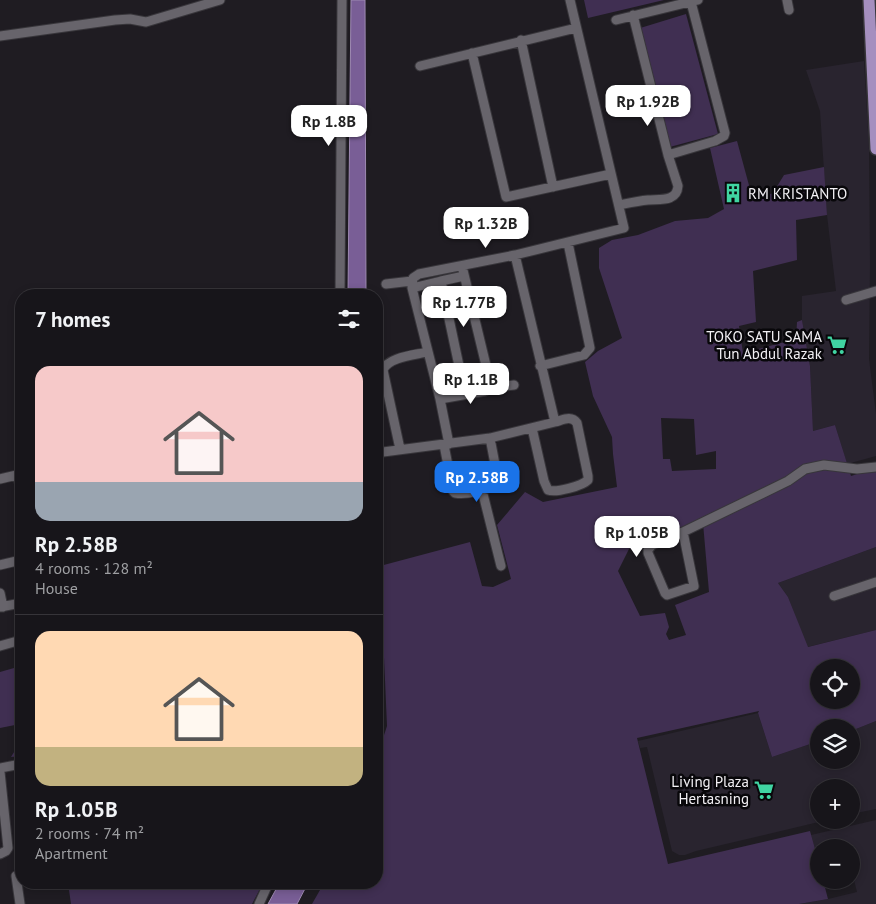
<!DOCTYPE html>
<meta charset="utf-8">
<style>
:root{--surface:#17151a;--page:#242227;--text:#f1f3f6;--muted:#9e9fa2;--line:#363439;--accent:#1a73e8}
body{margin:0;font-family:"PT Sans",sans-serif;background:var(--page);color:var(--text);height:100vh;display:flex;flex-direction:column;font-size:19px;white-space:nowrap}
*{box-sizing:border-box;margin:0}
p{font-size:16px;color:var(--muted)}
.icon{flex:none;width:28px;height:28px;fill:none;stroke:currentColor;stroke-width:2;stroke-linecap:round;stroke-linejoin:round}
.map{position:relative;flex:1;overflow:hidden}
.drawer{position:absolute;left:15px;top:289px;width:368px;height:600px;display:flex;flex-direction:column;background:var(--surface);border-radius:20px;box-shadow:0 2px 8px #0003,0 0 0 1px var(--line)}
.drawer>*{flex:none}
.buttons{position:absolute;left:810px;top:659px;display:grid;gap:10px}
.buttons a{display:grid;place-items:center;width:50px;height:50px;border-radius:50%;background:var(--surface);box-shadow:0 2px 8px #0003,0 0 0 1px var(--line);font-size:25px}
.price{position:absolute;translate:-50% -42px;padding:0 11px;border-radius:10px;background:#fff;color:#222;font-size:16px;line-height:32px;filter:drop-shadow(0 1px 2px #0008)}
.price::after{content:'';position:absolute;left:50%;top:30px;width:15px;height:11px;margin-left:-8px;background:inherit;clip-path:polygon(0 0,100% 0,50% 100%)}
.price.on{background:var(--accent);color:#fff}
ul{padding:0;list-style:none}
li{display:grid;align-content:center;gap:10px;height:265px;padding:0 20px}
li+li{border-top:1px solid var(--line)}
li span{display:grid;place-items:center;height:155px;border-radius:15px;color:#555}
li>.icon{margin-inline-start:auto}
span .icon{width:90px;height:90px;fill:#fffc;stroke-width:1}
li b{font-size:21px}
h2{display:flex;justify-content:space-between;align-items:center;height:60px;padding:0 20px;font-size:21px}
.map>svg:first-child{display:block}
</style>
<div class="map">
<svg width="876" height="904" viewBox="0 0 876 904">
<rect width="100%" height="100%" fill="#1f1c22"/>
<!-- built -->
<path fill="#29242f" d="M864,61L869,149L870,264L869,359L876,414V456L847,464L835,425L813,431L810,366L802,320V296L836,291L827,215L820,111L806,70Z
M876,547V630L807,647L788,597L778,583Z
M758,713L772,757L819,741V760H851V731L876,721V809L851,814V788H819V820H827L696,851L685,855H679L672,851L647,747L640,748L638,741Z
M876,820V904H799L828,899L857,892L851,868V848H819V863L811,835Z"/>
<!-- green -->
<path fill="#402f52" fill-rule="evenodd" d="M584,0H664L588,18Z
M686,14L718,134L666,148L637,29Z
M737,141L753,200L773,193L784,175L824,167L827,215L796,220L797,260L753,271L756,322L739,326L743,353L796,339L797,322L802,320L810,366L813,431L835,425L851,476L876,468V547L778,583L788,597L808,647L876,630V721L851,731V728H819V741L772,757L758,713L759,711L637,738L668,864L810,831L819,863V880H823L828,899L799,904H312L324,883L376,882V760L387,726L380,566L470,542L482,586L493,587L511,579L497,525L525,492L543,502L617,487L613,454L612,437L593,396L585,362L598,351L622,338L599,268V248L612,240L638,235L675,221L708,218L724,209L710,148ZM661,418L694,419L696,455L716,451V469L672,471L670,459H663ZM703,523L709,592L675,605L686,635L669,640L666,634L669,627L665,613L640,616L618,571L629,549ZM819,668H851V700H819Z
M21,666V756L11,757L19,744L15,725L0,728V672Z
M68,883V882L263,883L252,904H71Z"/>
<!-- water -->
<path fill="#795e96" stroke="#9e8ab2" d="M351,0H365L366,295H348Z
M280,882H308V883L297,904H268Z"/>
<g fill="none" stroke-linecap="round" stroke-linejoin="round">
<defs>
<path id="minor" d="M787,0L789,10
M616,20L698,0
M0,36L115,20L130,19L146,22L220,0
M521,40L553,187
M472,53L506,197L611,174
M420,66L576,28
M668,155L715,141L724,136L725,133L691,2
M619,205C629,203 638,201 648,200C660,199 677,202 678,186L668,155L633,15
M462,266L490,382V388
M441,281L464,276
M386,284L412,281
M412,288L441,281L465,394
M340,295L342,0
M846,300L876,291
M540,366L584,355L590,348L568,243
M440,399L485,391L490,388L514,385
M532,428L544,481L548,490C556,493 582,486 588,480V476L577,423C571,415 563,420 555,422
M449,444L440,399L412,288L413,278L419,274L515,255L624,228L570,0
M444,445L453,491L455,493C468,495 486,490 497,484L498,480L490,438
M400,449L383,370C388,357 415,355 427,352
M383,452L490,438L555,422L515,255
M18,475L21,494
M0,479L21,474
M482,490L501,566
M683,532L652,545L648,550V553L665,593L667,595L694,586L683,532L788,481L805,469L824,465L857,469L876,467
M0,565L21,560
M0,593L3,607
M834,596L876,582
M0,607L21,603
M0,646L21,640
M0,768L21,764
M0,772L8,848L6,851L0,854
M20,904L16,876L21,875
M259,904L269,882"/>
<path id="major" d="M869,0L876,149"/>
</defs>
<!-- minor casing -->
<use href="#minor" stroke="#38363b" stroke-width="11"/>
<!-- major casing -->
<use href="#major" stroke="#38363b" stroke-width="14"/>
<!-- minor -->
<use href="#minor" stroke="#67646b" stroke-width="9"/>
<!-- major -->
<use href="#major" stroke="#a58fbf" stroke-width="11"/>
</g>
<!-- icons -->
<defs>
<symbol id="building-bare" viewBox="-9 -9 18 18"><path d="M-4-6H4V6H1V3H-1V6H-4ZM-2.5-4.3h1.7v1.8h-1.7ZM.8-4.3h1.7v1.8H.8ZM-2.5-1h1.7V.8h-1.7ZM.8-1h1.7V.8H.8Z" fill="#40d4a2" stroke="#08070a" stroke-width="2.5" paint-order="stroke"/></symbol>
<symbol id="supermarket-bare" viewBox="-9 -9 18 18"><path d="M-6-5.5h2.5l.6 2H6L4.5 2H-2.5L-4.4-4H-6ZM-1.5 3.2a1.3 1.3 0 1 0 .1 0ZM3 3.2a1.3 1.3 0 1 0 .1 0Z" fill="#40d4a2" stroke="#08070a" stroke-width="2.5" paint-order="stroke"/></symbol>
</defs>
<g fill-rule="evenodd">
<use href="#building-bare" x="719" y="179" width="28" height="28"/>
<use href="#supermarket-bare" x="823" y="331" width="28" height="28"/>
<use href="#supermarket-bare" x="750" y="776" width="28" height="28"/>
</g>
<g text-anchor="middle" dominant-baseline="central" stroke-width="5" stroke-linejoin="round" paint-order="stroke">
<!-- poi labels -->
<g font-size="15" fill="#f3f1f5" stroke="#08070a" text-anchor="end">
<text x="748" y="193" text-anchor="start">RM KRISTANTO</text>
<text x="822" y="336">TOKO SATU SAMA<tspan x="822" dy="17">Tun Abdul Razak</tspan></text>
<text x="749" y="781">Living Plaza<tspan x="749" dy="17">Hertasning</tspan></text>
</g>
</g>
</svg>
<div class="buttons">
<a><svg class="icon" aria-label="locate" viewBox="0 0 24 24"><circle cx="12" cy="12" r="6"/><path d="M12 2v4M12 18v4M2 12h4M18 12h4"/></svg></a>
<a><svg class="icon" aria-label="layers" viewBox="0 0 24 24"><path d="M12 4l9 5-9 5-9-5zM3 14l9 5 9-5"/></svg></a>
<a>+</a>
<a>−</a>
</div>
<b class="price" style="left:648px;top:127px">Rp 1.92B</b>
<b class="price" style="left:329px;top:147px">Rp 1.8B</b>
<b class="price" style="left:486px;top:249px">Rp 1.32B</b>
<b class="price" style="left:464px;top:328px">Rp 1.77B</b>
<b class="price" style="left:471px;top:405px">Rp 1.1B</b>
<b class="price on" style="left:477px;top:503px">Rp 2.58B</b>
<b class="price" style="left:637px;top:558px">Rp 1.05B</b>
<section class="drawer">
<h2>7 homes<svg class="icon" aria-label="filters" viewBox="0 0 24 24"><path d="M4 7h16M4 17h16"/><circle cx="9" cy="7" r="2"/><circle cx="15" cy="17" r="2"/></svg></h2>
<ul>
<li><span style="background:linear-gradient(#f6c9c9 75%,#9aa5b1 0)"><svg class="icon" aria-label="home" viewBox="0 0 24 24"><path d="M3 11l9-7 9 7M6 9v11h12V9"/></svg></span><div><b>Rp 2.58B</b><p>4 rooms · 128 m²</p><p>House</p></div></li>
<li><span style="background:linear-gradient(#ffd9b3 75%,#c2b280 0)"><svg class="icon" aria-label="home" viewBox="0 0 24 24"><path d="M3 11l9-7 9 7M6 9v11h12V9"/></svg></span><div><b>Rp 1.05B</b><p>2 rooms · 74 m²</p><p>Apartment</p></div></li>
</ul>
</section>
</div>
